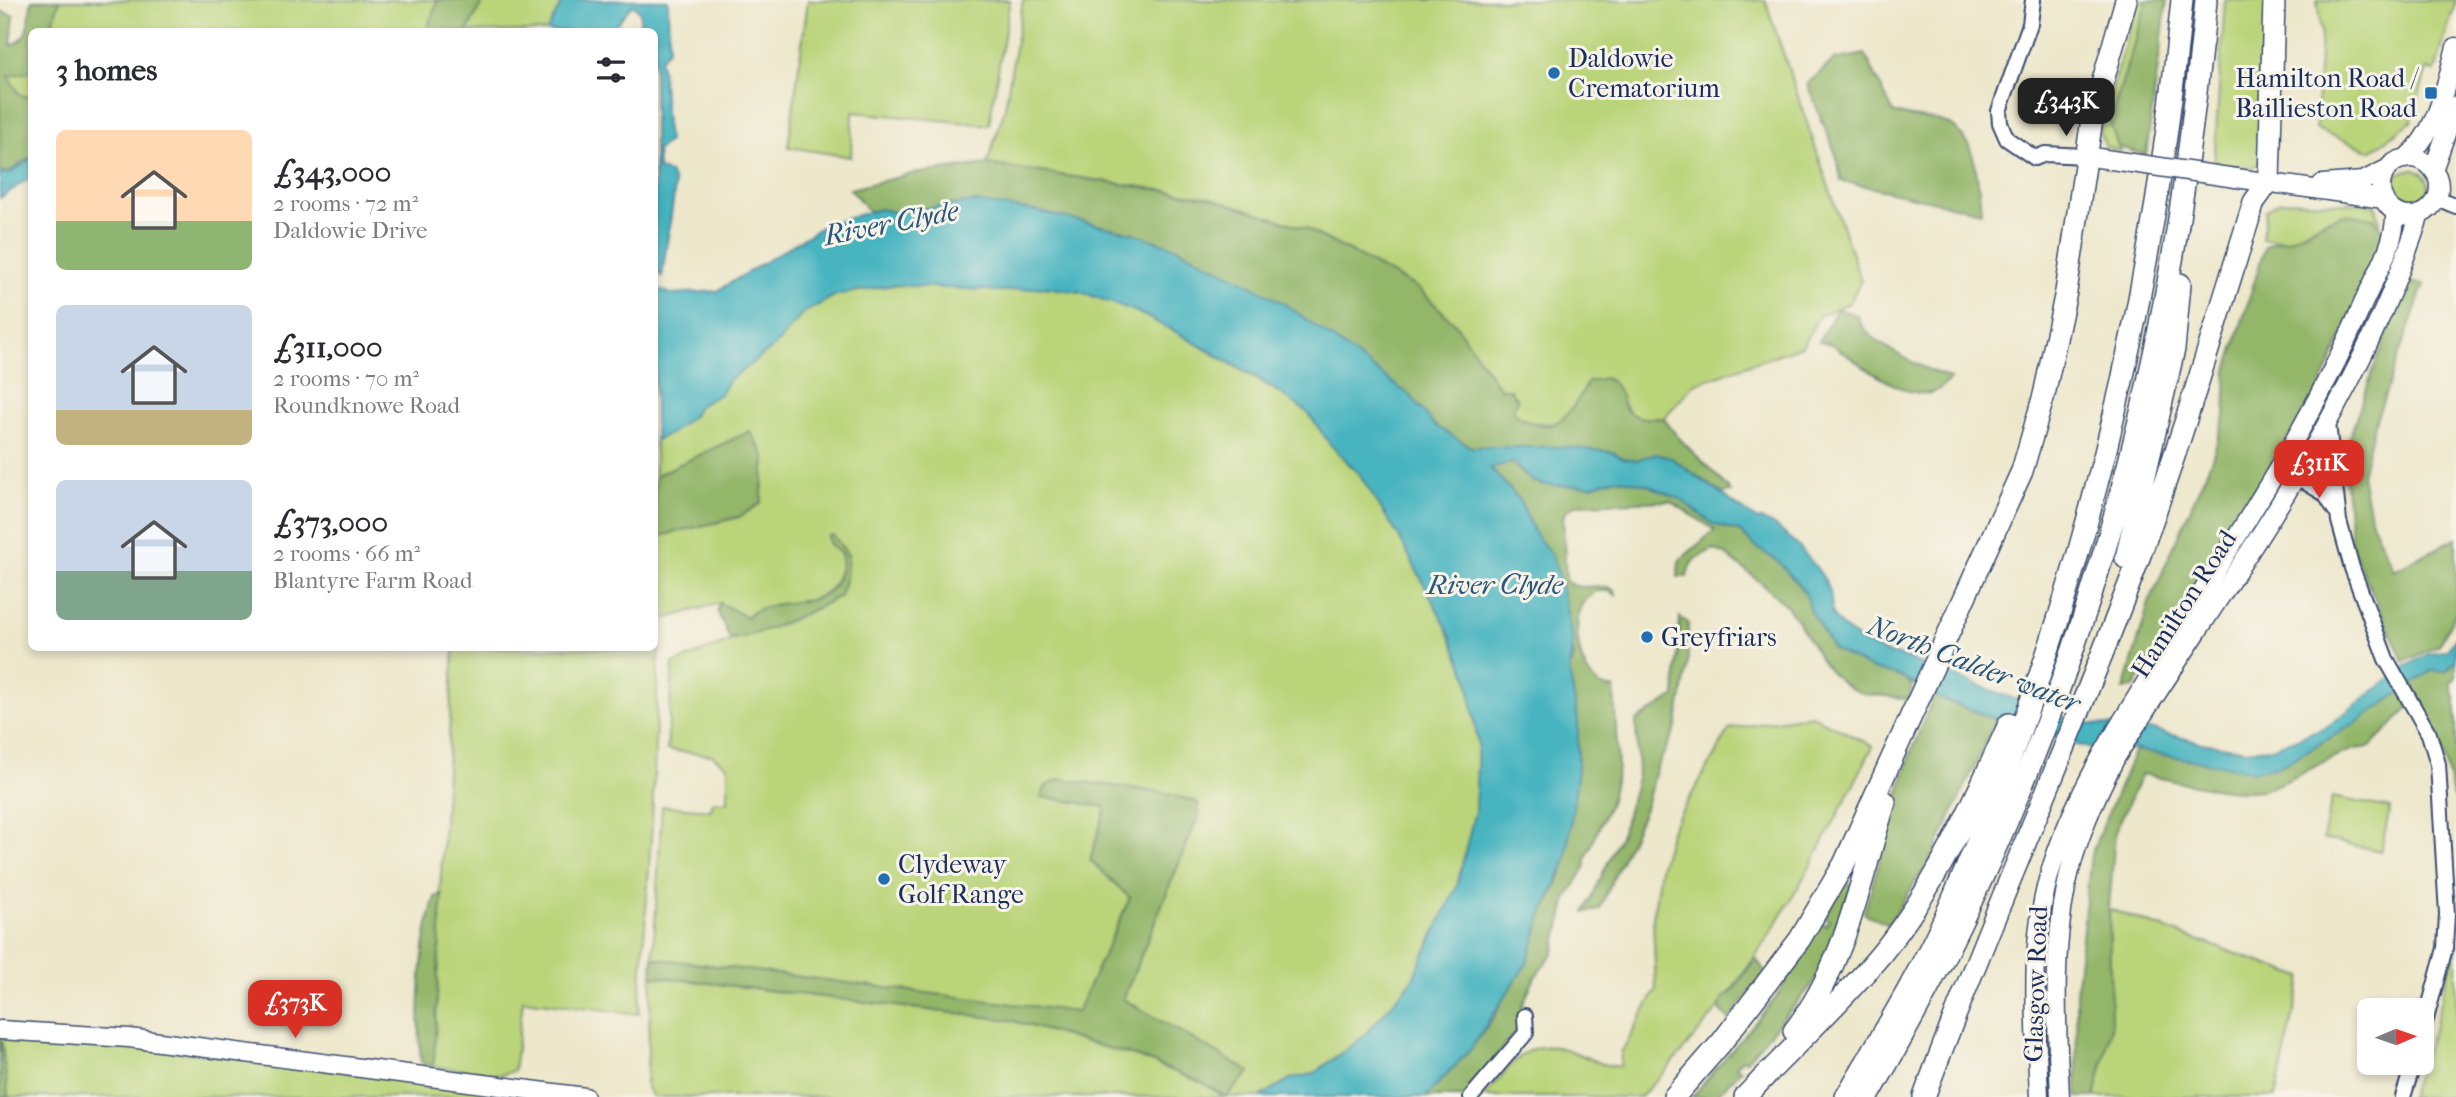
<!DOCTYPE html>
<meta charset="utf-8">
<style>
:root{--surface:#fff;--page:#f7f7f7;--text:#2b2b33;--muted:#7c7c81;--accent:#d93025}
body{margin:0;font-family:"IM FELL French Canon",serif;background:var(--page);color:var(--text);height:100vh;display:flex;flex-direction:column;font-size:26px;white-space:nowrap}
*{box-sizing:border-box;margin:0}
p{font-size:23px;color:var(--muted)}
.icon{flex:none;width:38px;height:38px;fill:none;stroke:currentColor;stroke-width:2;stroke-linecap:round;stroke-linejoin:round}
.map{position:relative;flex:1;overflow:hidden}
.side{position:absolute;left:28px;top:28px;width:630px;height:623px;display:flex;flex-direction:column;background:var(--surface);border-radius:10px;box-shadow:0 4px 10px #0003}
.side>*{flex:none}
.needle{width:46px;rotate:88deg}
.fabs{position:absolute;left:2357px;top:998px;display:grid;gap:14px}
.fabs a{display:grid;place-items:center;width:77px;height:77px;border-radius:10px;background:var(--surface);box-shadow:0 4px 10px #0003;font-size:35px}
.price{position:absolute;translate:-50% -60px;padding:0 16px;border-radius:14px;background:var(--accent);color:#fff;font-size:23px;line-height:46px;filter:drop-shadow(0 2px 4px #0008)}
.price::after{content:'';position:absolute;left:50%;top:42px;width:21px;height:16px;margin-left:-10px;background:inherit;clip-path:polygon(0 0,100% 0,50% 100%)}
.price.selected{background:#222;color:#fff}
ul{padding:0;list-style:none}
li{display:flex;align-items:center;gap:21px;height:175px;padding:0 28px}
li span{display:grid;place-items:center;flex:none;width:196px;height:140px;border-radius:10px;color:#555}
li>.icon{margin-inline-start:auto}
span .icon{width:84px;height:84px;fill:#fffc;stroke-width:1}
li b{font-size:30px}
h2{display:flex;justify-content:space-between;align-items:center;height:84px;padding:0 28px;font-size:30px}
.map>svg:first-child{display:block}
</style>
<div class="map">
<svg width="2456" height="1097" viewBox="0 0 2456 1097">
<rect width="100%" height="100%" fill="#f7f3e8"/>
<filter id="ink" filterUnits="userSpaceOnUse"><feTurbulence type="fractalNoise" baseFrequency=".0143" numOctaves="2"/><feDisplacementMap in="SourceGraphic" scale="14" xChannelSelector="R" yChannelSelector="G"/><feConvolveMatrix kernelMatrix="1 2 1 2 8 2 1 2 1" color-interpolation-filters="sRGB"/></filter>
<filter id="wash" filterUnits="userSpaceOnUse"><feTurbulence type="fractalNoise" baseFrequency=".00686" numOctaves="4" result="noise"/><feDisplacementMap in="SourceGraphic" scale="28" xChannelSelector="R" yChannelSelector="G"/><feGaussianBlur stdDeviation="1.57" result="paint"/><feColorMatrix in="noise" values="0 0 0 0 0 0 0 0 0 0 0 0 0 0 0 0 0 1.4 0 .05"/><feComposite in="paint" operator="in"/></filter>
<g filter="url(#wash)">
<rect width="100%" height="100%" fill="#ede7cb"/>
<!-- green -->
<path fill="#bad479" stroke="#6a826c" stroke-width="2" d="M60,0H438L426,31L49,32Z
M484,0H563L547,31L467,32Z
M808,0H1010L989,125L853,112L851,157L788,147Z
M1023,0H1765L1861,281L1849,303L1819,316L1802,346L1694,384L1664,418C1631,420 1628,417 1616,387L1554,424L1525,422L1513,412L1517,399L1509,389H1500L1455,324L1418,288L1305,228L1208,197L987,164L1005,108Z
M2138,0H2147L2110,123L2120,151L2106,147L2099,132Z
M2225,0H2269L2261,162L2252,168L2214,164Z
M2317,0H2456L2435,71L2427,69L2411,122L2371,151L2316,129L2321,32Z
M21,72H31V98L20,95L7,76Z
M2393 188a18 18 0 1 1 36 0a18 18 0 1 1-36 0Z
M2280,201L2371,204L2376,207L2380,223L2378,226L2328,219L2288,240L2262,239L2266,210Z
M893,285L1004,291L1045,287L1081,292L1135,311L1174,331L1288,398L1308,413L1330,444L1360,475L1399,537L1445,624L1468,678L1478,744L1475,811L1457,886L1411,982L1363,1037L1313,1074L1290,1079L1260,1097H1226L1249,1072L1123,999L1199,814L1042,797L1107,807L1130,898L1077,1013L653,958L662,806L711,810L713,801L728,802V767L712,755L667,750L673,664L840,596L848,555L829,543L842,555C840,615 782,597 744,617L720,603L660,620L652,823L639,1014L523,1000L514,1071L499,1075L430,1066L454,648H654L655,537L739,517L761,503L765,458L750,432L655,476V440L670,434L697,407L720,394L728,381L775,346L803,313L836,295Z
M1811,715L1873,746C1805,881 1747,990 1640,1097H1484C1516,1060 1529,1030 1583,1056C1593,1061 1609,1067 1620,1066L1621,1053L1656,990L1653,918L1660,868L1672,828L1730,729Z
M2332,797L2390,808L2381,851L2323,839Z
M2109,909L2302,977L2275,1097H2095L2111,1027Z
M2456,942V1097H2409L2435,1025Z
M652,976L1010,1020L1138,1057L1204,1083L1223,1097H653L646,1086Z
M1,1036L95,1040L547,1097H8Z"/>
<!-- forest -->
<path fill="#93b669" stroke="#577264" stroke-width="2" d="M32,0H60L49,31L32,32L31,72L8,76L20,95L31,98L32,156L7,173L0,170V11L14,16L11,45C31,40 28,17 32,0Z
M438,0H484L467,31H426Z
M2147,0H2167L2146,155L2118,147L2110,123Z
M1865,54L1893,112C1912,119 1918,117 1936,120C1977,127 1978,179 1981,212L1841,181L1836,154L1807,84L1834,60Z
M987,164L1208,197L1305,228L1418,288L1455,324L1500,389H1509L1517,399L1513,412C1553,443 1569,416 1588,382L1604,378C1636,390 1603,422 1664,418C1680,445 1711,466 1731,492L1722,493L1671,458L1636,460L1623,458L1612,452L1565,447H1471L1447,436L1434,425L1410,396L1285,304L1177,248L1133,233L1035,211L975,202L895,212L879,209L870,212L850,189L911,174Z
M2344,214L2374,218L2385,234L2383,245L2318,391L2134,687L2124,690L2149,603L2211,461L2225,416L2227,371L2265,247C2274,240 2282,242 2292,238C2310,230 2325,220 2344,214Z
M2405,282L2424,284L2374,426L2362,475L2371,522L2394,570L2456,538V612L2439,645L2404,662L2352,549L2343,455Z
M1837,309L1857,315C1863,343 1926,369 1951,379C1946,383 1940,390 1934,392C1905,402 1854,359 1831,344L1819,341Z
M750,431L765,457L761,503L739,517L655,537V476Z
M1509,462L1532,481L1546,485L1591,486L1617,478L1645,484L1680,499L1713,524L1741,532L1753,545L1779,562L1806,594L1810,610L1833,649L1870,668L1902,677L1913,686L1908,700C1889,693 1868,699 1850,688C1815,666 1812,635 1787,607C1769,587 1746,571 1725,554L1713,549C1699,557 1689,559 1687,577H1678L1679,561L1715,530L1670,501L1577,504L1566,511L1563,517L1566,581C1580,594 1606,579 1615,592L1616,595L1609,591H1596C1589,596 1581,602 1579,612C1573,638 1582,690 1614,688L1618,768L1611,800L1586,858V866L1567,898L1554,952L1535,977L1522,1006L1518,1028L1465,1097H1426L1470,1050L1495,1016L1562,874L1578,769V721L1569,669L1573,657L1551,554L1535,534L1519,499L1490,468Z
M833,535L848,555L846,578L840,596C814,610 759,637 730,639L717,611L720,603L746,617C779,588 840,623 842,555L829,543L828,536Z
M1680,617L1688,623V664L1676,728L1657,767L1645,809L1599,910L1585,912L1622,832L1638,775L1636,721L1675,696Z
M2456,658V677L2450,684L2456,700V796L2453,797C2445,752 2435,724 2412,684L2431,671H2445Z
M2401,691L2410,707L2370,747C2333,749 2302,779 2265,789C2237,797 2172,780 2142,774L2115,832L2109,909L2111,1027L2095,1097H2077L2076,993L2091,854L2135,750L2252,770L2280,766L2355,724Z
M1934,696L1996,720L1933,855L1888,925L1864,913L1910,754Z
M1059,779L1161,792L1198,802L1199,814L1123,999L1250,1072L1226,1097L1203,1083L1138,1057L1010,1020L652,976L653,958L1077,1012L1130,898L1090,860L1106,807L1041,797L1046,786Z
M1844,883L1852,885L1813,984L1746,1061L1742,1059L1736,1067L1741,1070L1715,1097H1692L1775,999L1821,923L1826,925L1829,920L1824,917Z
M442,894L434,1062L430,1066L421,1062C417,1013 420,944 435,897Z
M1756,958L1765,972L1729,1020L1719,1009L1722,999L1731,993Z
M0,1036H1L8,1097H0Z"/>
<!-- water -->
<path fill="#46b4c0" stroke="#30728f" stroke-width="2" d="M563,0H668L669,48L660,60C666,88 662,114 669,141L657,151L658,169L670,173L674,182V195L662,276L654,272V32L640,31V11L632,5L611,31H547Z
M31,159V177L0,198V173L9,174Z
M975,202L1035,211L1133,233L1177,248L1251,285L1285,304L1411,396L1434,425L1471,447H1565L1612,452L1623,458L1636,460L1655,454L1671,458L1756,519C1778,519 1825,571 1830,592C1832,598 1830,608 1832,614C1842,632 1881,655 1900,656L2079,723L2149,729L2202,743L2246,750L2272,748L2328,726L2405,667L2428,654L2447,650L2456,638V660L2446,671H2431L2356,723L2280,766L2253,771L2137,750L2092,749L2022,729L1934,696L1902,677L1870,668L1833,649L1810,610L1806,594L1779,562L1753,545L1741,532L1713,524L1680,499L1645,484L1617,478L1591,486L1546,485L1532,481L1514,462L1490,468L1519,499L1535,534L1551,554L1559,575L1573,641L1569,669L1578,721V769L1566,860L1542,916L1527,963L1470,1050L1426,1097H1260L1290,1079L1313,1074L1363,1037L1411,982L1457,886L1475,811L1478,744L1468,678L1445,624L1399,537L1360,475L1330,444L1308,413L1263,381L1174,331L1135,311L1081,292L1045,287L1004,291L893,285L836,295L803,313L775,346L728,381L720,394L697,407L694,415L670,434L655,440L654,287L671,294L717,291L825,225L879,209L895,212Z"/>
</g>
<g filter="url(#ink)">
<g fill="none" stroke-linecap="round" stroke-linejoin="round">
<defs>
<path id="minor" d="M2033,0L2030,24L1999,111L2000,123L2007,139L2035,158L2045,154L2085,156
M2437,198L2456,206
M2328,423L2339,521L2352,568L2386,659L2429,734L2438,764L2447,914L2445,948L2422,1034
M2293,466L2297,477L2325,494L2335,510
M1471,1097L1526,1033L1525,1016
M2403,1097L2414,1062"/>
<path id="major" d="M2085,156L2132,163
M2381 187a29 29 0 1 1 58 0a29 29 0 1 1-58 0Z
M2405,159C2438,132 2445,87 2456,47
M2433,170L2456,106
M2236,178L2384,199
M2322,184L2363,181L2389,168
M2296,463L2306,462L2334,475
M0,1030L129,1038L585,1097
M2039,1097C2036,1019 2028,941 2052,866C2078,785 2127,713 2171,642C2239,532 2311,425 2362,306C2374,278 2397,242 2395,212
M2060,1097C2057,1027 2052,956 2066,888C2075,842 2095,798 2116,757C2226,581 2356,415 2420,214"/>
<path id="highway" d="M2202,43L2206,0
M2126,558L2174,349L2180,284
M1794,1031C1845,966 1861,879 1885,802
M1674,1097L1721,1043L1800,939L1844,864L2022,471L2044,395L2066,292L2092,119L2126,0
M1745,1097C1790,1049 1840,1004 1882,953C1938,884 1973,804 2009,724
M1846,1097C1882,1035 1920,974 1949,908C2077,620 2152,313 2182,0
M1868,1097C2015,847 2117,568 2168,282C2184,199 2194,114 2203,30
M1924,1097C1991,915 2073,738 2140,555C2182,439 2217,320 2254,202L2269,181L2274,0"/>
</defs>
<!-- minor casing -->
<use href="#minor" stroke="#3a4b6e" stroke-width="18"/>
<!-- major casing -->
<use href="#major" stroke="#3a4b6e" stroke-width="21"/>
<!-- highway casing -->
<use href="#highway" stroke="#3a4b6e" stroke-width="24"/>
<!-- minor -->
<use href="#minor" stroke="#fff" stroke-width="14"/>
<!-- major -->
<use href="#major" stroke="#fff" stroke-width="18"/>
<!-- highway -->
<use href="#highway" stroke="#fff" stroke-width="21"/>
<defs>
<path id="major-bridge" d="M2132,163L2236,178"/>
</defs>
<!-- major-bridge casing -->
<use href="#major-bridge" stroke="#3a4b6e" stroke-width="21" stroke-linecap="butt"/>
<!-- major-bridge -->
<use href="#major-bridge" stroke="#fff" stroke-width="18"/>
</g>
</g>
<!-- markers -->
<g fill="#1f6fb2" stroke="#f7f3e8" stroke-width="2.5">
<circle cx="1554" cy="73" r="7"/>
<rect x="2424" y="86" width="14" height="14" rx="3.5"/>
<circle cx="1647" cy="637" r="7"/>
<circle cx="884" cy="879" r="7"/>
</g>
<g text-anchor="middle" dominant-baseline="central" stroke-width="6" stroke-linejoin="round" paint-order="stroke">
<!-- poi labels -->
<g font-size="26" fill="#1b2f5e" stroke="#f7f3e8" text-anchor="start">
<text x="1568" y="58">Daldowie<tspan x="1568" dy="30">Crematorium</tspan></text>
<text x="2417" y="78" text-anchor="end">Hamilton Road /<tspan x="2417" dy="30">Baillieston Road</tspan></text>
<text x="1661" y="637">Greyfriars</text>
<text x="898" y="864">Clydeway<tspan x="898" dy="30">Golf Range</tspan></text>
</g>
<!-- street labels -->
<g font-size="26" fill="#1b2f5e" stroke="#f7f3e8">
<text transform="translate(2184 604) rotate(-57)">Hamilton Road</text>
<text transform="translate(2036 984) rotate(-88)">Glasgow Road</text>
</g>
<!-- water labels -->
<g font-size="28" font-style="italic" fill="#28577b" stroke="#f7f3e8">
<text transform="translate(891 223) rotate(-11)">River Clyde</text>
<text x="1495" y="584">River Clyde</text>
<text transform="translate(1974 664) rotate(21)">North Calder water</text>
</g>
</g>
</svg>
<div class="fabs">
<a><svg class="needle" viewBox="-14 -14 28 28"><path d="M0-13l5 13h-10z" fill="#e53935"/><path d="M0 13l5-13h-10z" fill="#7c7c81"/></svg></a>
</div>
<b class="price selected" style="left:2066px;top:138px">£343K</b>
<b class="price" style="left:2319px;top:500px">£311K</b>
<b class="price" style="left:295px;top:1040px">£373K</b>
<section class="side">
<h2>3 homes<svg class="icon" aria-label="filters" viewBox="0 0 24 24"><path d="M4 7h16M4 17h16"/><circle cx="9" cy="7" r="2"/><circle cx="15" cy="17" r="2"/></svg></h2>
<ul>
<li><span style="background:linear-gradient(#ffd9b3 65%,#8fb573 0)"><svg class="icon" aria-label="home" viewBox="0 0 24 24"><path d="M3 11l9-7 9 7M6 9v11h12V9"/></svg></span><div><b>£343,000</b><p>2 rooms · 72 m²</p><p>Daldowie Drive</p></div></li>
<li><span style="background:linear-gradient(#c9d6e8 75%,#c2b280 0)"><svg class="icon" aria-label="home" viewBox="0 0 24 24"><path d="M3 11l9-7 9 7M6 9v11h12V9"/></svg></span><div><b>£311,000</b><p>2 rooms · 70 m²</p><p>Roundknowe Road</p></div></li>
<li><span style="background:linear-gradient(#c9d6e8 65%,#7fa58c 0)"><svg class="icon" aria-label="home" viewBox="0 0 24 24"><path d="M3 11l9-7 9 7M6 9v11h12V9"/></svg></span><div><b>£373,000</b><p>2 rooms · 66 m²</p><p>Blantyre Farm Road</p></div></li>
</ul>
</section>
</div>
